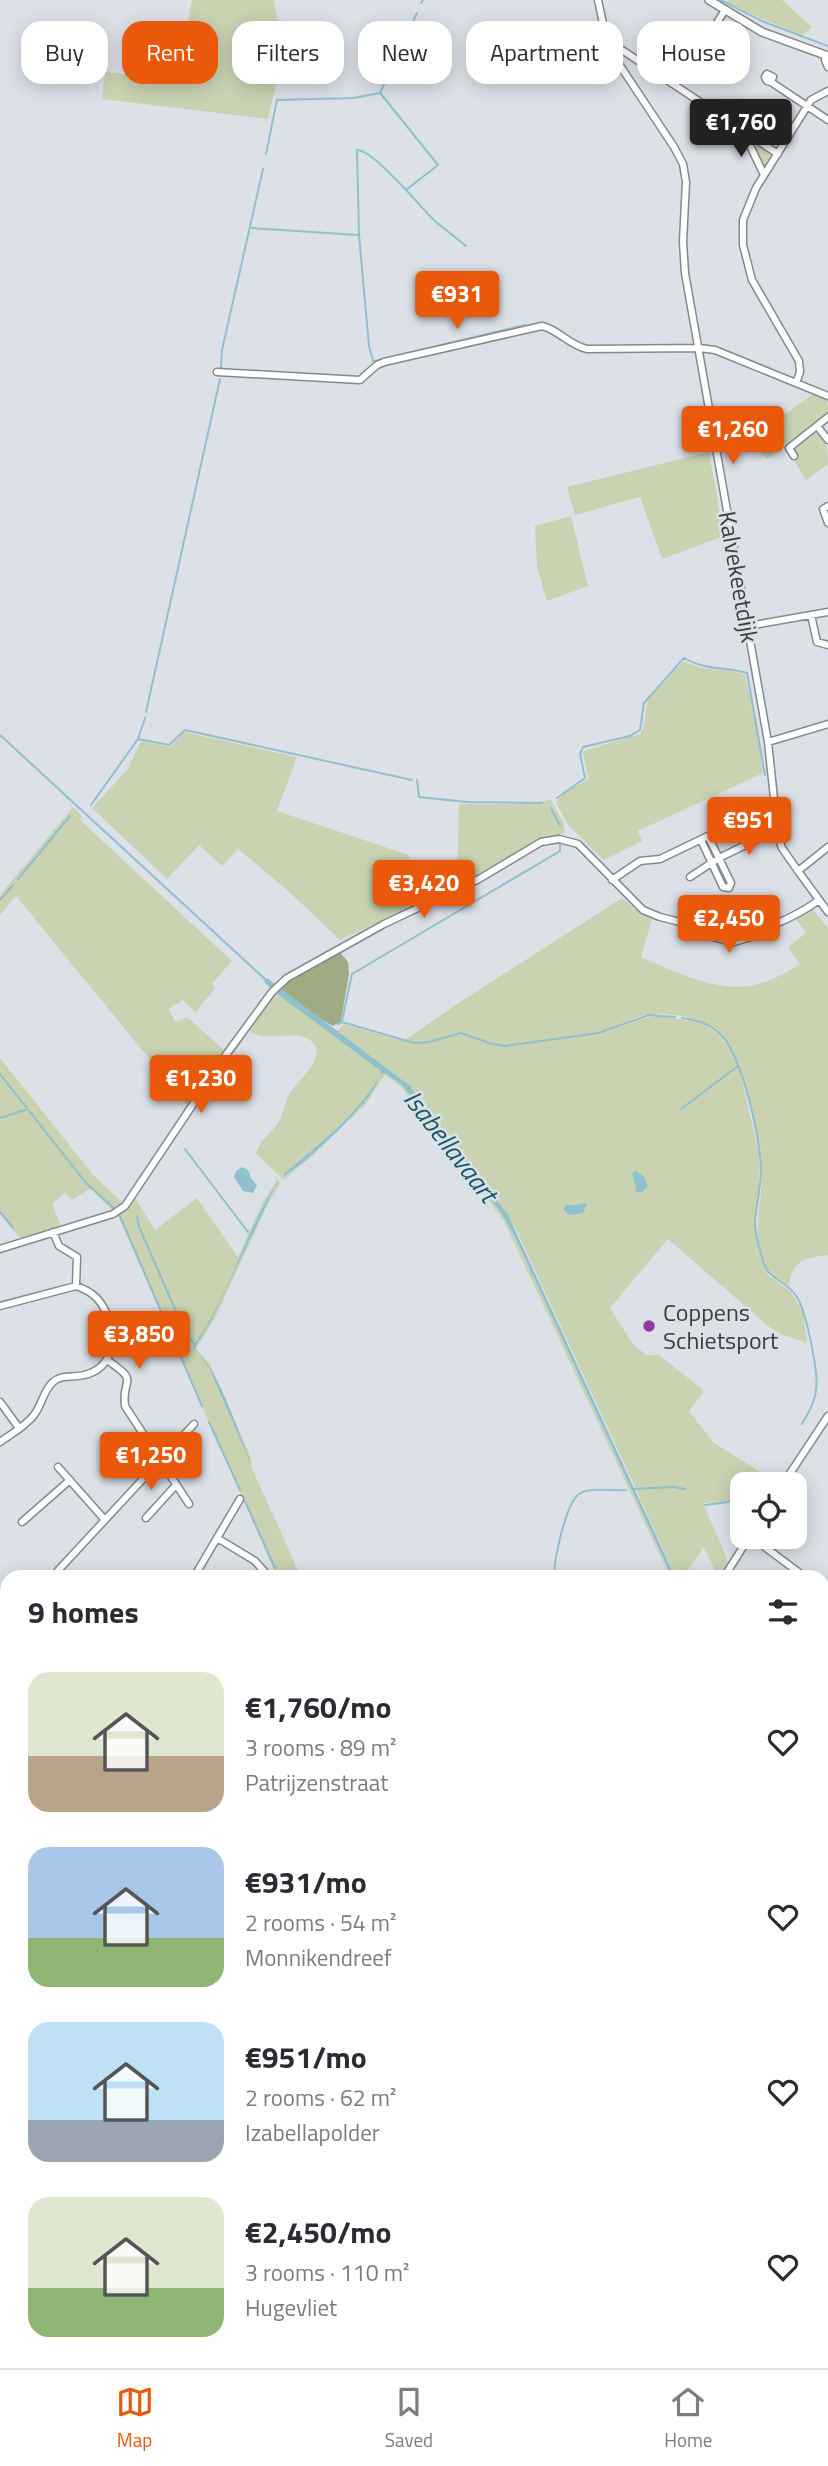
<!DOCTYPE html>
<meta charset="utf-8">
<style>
:root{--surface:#fff;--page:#f7f7f7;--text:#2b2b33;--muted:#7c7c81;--line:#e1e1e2;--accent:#ea580c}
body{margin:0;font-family:"Titillium Web",sans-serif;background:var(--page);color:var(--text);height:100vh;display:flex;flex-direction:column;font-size:26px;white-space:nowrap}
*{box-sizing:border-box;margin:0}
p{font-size:23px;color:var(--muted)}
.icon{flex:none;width:38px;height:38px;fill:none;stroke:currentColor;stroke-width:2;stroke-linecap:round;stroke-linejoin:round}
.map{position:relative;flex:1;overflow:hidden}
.drawer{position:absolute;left:0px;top:1570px;width:830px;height:800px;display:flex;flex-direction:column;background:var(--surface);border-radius:21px 21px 0 0;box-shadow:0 4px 18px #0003}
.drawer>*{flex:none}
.guide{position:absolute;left:21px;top:21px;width:788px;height:63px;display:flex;gap:14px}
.tools{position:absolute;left:730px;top:1472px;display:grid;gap:14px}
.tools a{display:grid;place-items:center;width:77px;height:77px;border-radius:14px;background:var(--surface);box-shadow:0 4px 18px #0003;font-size:35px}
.price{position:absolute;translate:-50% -60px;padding:0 16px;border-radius:7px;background:var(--accent);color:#fff;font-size:23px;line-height:46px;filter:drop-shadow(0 2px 4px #0008)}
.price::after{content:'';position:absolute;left:50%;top:42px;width:21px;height:16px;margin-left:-10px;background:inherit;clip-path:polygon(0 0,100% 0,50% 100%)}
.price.on{background:#222;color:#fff}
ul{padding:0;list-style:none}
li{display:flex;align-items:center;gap:21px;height:175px;padding:0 28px}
li span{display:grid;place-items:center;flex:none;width:196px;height:140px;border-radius:21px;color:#555}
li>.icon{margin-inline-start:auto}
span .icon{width:84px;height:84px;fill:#fffc;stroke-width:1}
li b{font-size:30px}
h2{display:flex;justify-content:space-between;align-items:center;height:84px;padding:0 28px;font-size:30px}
.tag{padding:0 24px;border-radius:21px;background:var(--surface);box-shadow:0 4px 18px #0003;font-size:24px;line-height:63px}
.tag.on{background:var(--accent);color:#fff}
.tabs{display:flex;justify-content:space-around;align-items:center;height:98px;border-top:2px solid var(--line);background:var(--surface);font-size:19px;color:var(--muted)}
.tabs a{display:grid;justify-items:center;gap:4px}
.tabs .on{color:var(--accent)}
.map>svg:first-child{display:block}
</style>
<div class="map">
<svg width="828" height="2368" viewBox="0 0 828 2368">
<rect width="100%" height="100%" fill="#dce1e8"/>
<!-- green -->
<path fill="#c9d3b2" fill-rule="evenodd" d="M192,0H274L277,19L290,23L268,119L102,99L105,72L177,80Z
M729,0H782L812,27L801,36L727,3Z
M754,141L771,152L772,158L765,167L751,143Z
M815,393L827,398L828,413L767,459L749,439Z
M813,432C828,438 828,450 828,464L806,480L793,458V449Z
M709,452L724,536L662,559L640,497L575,515L567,487Z
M571,516L588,586L547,601L537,567L535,526Z
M684,661C707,674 722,666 745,675L756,723L763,773L638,831L642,841L604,860L568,825L556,802L566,792L588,779L583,751L640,734L643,728L648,700Z
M184,732L297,757L277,811L409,855L407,908L340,940L286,889L238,849L222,866L199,845L167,879L92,808L127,770L141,741L170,747Z
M551,800L564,824L565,833L536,841L457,886L459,804H521Z
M73,807L82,816L80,820L232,961L212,984L215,988L195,1013L183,1000L168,1009L176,1022L187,1017L225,1051L187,1105L16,896L0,915V895Z
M622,898L634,909L652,919L641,957C671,970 706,987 739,987C760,987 783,975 800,964L788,947L806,933L794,916L812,908L828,928V1255C804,1258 792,1261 789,1286C739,1259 764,1211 762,1166C762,1147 755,1128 751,1109C738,1049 723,1013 654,1014C635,1014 617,1029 599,1033C569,1039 538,1039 509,1045L600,1034L654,1015L703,1023L719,1035L732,1052L739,1067L759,1154L760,1187L754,1220L761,1259L768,1275L791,1292L799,1305L803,1313L807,1343L780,1334L768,1326L668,1239L610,1308L632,1343L646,1355H659L702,1389L703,1393L689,1411L714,1443L765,1475L773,1484L764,1480L759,1484H742V1495L729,1501L703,1503L728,1561L718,1577L704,1547L683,1577L672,1569L636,1490L638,1489L635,1487L514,1225L409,1085L337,1031L344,1024L405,1042L348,1023L405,1040L457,1004Z
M276,992L402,1085L502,1214L516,1239L672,1577L668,1573L504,1221L402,1088L386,1075L383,1077L366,1104L319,1150L284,1180L256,1154C259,1140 274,1132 280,1119C285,1110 285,1099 292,1090C300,1079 329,1055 311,1041C294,1028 267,1044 249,1031L234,1054L233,1050ZM378,1079C365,1108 330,1141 305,1161C298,1166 290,1171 284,1178L282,1176L311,1154L364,1101Z
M0,1058L94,1176L123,1203L112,1210L90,1189L72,1200L65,1193L52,1204L61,1226L20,1238L0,1214Z
M254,1155L281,1183L268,1204L214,1320L196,1349L210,1364L252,1460L251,1466L301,1577H277L118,1216L125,1211L134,1196L155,1230L197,1198L238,1257L264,1200L277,1180ZM278,1182L212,1319L194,1349L193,1346C231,1297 243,1233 278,1182Z
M0,1942L7,1946V2362H155L158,2368H0Z
M828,2010V2185L822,2183V2022Z"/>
<!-- forest -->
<path fill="#a0ab84" d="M339,951L348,962L349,974L341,1021L333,1026L312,1014L279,988L285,983Z"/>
<!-- water -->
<path fill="#8ec0ce" d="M267,978L409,1085L508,1215L675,1577H672L516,1239L502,1214L402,1085L385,1073L381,1074V1071L280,996L264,982Z
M378,1079C375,1098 323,1146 305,1161C298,1166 290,1171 283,1178L284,1174C319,1144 354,1118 378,1079Z
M242,1167L248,1170L251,1178L257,1185L253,1193L243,1191L234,1177L236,1171Z
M635,1170L643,1176L648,1186L641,1193L637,1191L635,1194L636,1187L632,1174Z
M278,1181L212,1319L193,1351V1346C230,1296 244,1233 278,1181Z
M583,1203L587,1204L583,1213L569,1215L564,1210L565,1206C571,1204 577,1206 583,1203Z
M199,1354C221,1377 236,1427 249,1457V1466L299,1576L249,1466L248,1457L210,1370Z"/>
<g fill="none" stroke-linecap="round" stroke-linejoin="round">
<!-- stream -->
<path stroke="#8ec0ce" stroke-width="2" d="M721,0L764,22L828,46
M421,3L423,0
M381,94L438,165L406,190
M266,154L277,100L354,98L380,93L417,13
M252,228L358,235
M404,354L525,325
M381,360L373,361L369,346L359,235L357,150C374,150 421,208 436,222C446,230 456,238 466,246
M221,368L222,350L263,169
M146,712L220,379
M0,735L267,981
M138,739L169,745L185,730L412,780
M417,780L419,797L467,802L542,803
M557,798L585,778L580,754L583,747L630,736L640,730L644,703L684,658C706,671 724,666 747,673L765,775
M91,805L138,739L145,718
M551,808L560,826
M18,879L70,816
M0,900L13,885
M682,1018C696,1020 709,1023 720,1034C742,1054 761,1140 761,1170C761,1188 756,1205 755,1222C755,1233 758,1243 761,1254C768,1284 783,1276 797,1297C806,1311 819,1373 816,1390C815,1403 808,1413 802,1424
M342,1021L352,974L560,851V844
M338,1024L342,1022L414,1043L429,1042L461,1033L492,1044L505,1046L599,1033L649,1015L675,1017
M0,1074L86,1183L114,1208
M681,1109L738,1066
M0,1118L25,1110
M185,1149L248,1232
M0,1212L13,1228
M120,1216L202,1406
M137,1216L139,1227L186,1334L195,1344
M209,1422L240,1490
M633,1489L673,1487L685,1489
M245,1501L275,1568
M705,1505L728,1502L742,1497
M554,1577C554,1561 566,1499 581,1493C592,1487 613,1491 626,1490
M822,1776L828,1782"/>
<defs>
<path id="minor" d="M598,0L605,33L613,55L674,147L683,164L686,182L683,242L685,273L768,742L778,836L782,848L798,871L828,912
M678,43L686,35L731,63
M703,45L725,10
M611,50H622L778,154
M826,55L825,60L828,67
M771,82L773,77L767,74L765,77L767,81L771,82L828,120
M744,133L764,175
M217,372L360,380L377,365L384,362L542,326C559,330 569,345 587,349L699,348L715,350L828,396
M796,383L800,372L799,361L752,280L743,245V220L756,188L811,100L828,91
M817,426L828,440
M794,456L789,448L828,417
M828,506L823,509L828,523
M811,615L817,642L828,645
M748,626L828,612
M768,742L828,724
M798,871L828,847
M690,877L719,858L776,830
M612,880L640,861L660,859L708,836L731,883L729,888L723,887L701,840
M690,925L688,931L734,942L771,931L769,926
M0,1249L113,1214L125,1206L228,1052L272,992L287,978L384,924L479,879L541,842L559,839L578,844L643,910L660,917L728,934C752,939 800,914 819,900
M0,1306L76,1286
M107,1360C141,1383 121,1377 125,1406L189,1504
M0,1402L19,1428
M0,1442C11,1434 26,1426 34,1415C42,1405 43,1391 53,1382C62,1374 73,1378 84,1375C111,1369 117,1342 109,1319C102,1301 94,1292 76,1286L77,1257L59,1246L53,1232
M58,1467L105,1520
M783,1484L828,1416
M146,1518L176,1485
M22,1522L70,1480
M750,1536L805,1577
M217,1538L255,1561L269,1577
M52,1577L194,1424
M194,1577L240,1499
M724,1577L750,1536
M0,1614L7,1623
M822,1665L828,1672
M0,1695L7,1702
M822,1705L828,1692
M822,1763L828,1770
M0,1857L7,1864
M822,2211L828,2214
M822,2259L828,2261
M222,2362L223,2368
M377,2362L396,2368
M424,2362L428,2368
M530,2362L537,2368
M408,2368L416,2362
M482,2368L485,2362
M575,2368L579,2362
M667,2368L670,2362
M765,2368V2362
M823,2368L828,2347"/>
<path id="major" d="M709,0L762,32L828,56
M822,1896L828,1881
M822,1921L828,1906
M673,2368L676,2362
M681,2368L683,2362"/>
</defs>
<!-- minor casing -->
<use href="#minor" stroke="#84888f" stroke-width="9"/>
<!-- major casing -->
<use href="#major" stroke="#84888f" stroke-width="10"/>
<!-- minor -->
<use href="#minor" stroke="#fff" stroke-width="6"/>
<!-- major -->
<use href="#major" stroke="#fff" stroke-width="7"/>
</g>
<!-- markers -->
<circle fill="#93369f" stroke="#dce1e8" stroke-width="2.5" cx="649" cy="1326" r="7"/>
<g text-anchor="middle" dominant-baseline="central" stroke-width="5" stroke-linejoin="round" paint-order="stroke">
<!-- street labels -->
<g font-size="24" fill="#3b3d3f" stroke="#dce1e8">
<text transform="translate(739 577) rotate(80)">Kalvekeetdijk</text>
</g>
<!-- poi labels -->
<g font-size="24" fill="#3b3d3f" stroke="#dce1e8" text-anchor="start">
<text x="663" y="1312">Coppens<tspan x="663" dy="28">Schietsport</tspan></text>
</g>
<!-- water labels -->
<g font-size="26" font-style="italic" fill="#145867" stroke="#dce1e8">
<text transform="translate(451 1146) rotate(52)">Isabellavaart</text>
</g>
</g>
</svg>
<div class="tools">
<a><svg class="icon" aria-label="locate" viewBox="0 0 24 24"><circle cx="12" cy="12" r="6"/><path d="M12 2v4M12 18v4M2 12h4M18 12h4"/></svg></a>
</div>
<b class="price on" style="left:741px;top:159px">€1,760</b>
<b class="price" style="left:457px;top:331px">€931</b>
<b class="price" style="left:733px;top:466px">€1,260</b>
<b class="price" style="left:749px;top:857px">€951</b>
<b class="price" style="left:424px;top:920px">€3,420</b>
<b class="price" style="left:729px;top:955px">€2,450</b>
<b class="price" style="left:201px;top:1115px">€1,230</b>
<b class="price" style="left:139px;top:1371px">€3,850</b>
<b class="price" style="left:151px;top:1492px">€1,250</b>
<div class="guide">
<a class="tag">Buy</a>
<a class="tag on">Rent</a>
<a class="tag">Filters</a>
<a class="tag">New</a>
<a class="tag">Apartment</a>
<a class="tag">House</a>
</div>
<section class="drawer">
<h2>9 homes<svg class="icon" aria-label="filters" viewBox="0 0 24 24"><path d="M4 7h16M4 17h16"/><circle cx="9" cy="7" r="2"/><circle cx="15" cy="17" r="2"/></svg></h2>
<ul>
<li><span style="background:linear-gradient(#dfe7d0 60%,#b9a48a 0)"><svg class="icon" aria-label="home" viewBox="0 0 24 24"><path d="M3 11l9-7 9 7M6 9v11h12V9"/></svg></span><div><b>€1,760/mo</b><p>3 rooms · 89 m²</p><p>Patrijzenstraat</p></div><svg class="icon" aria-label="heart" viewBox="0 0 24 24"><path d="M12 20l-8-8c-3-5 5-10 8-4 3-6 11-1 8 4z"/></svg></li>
<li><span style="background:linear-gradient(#a9c7e8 65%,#8fb573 0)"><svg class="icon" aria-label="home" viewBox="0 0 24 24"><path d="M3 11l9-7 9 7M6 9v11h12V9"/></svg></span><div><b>€931/mo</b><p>2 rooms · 54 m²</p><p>Monnikendreef</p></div><svg class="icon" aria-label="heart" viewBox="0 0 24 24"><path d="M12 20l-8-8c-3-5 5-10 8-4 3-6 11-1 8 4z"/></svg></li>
<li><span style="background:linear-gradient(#bfe0f5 70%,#9aa5b1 0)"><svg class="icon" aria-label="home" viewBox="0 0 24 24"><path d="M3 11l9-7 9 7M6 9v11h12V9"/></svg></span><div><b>€951/mo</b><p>2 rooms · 62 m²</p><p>Izabellapolder</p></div><svg class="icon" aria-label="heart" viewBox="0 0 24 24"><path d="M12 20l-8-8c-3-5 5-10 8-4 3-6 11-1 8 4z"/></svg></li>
<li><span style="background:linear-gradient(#dfe7d0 65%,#8fb573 0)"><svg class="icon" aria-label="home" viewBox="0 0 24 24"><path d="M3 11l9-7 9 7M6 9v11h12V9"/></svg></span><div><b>€2,450/mo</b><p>3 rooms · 110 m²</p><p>Hugevliet</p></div><svg class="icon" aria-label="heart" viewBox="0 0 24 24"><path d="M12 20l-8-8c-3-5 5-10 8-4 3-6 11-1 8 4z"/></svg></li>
</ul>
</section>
</div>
<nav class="tabs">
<a class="on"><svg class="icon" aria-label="map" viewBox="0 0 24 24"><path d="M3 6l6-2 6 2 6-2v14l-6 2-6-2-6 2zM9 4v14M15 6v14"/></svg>Map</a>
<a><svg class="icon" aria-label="saved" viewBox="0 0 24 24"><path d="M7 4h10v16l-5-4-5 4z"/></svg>Saved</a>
<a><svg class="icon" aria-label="home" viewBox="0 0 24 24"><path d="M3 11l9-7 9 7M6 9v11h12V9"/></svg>Home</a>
</nav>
